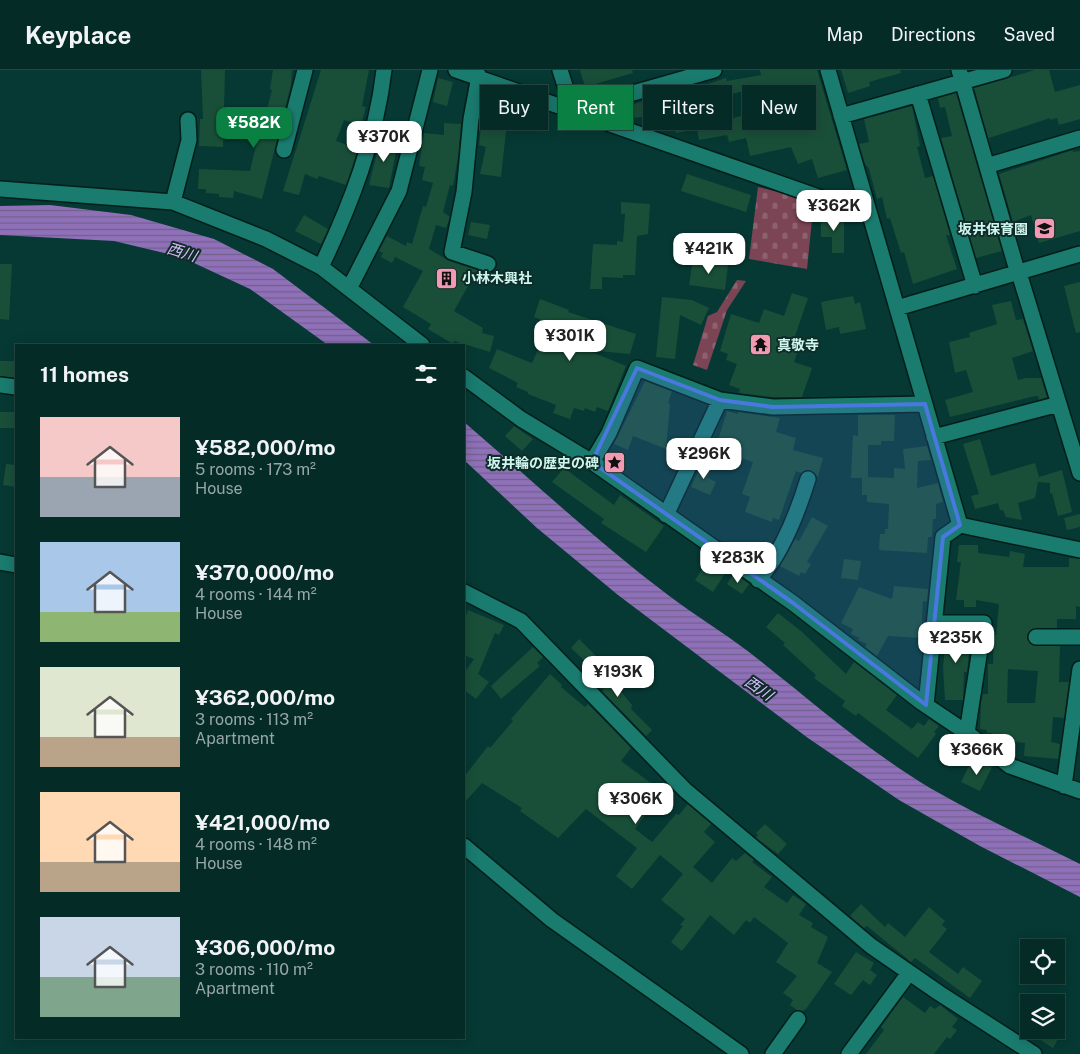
<!DOCTYPE html>
<meta charset="utf-8">
<style>
:root{--surface:#042b26;--page:#123732;--text:#f1f3f6;--muted:#97a7a7;--line:#254743;--accent:#0b8043}
body{margin:0;font-family:"Public Sans","Noto Sans JP",sans-serif;background:var(--page);color:var(--text);height:100vh;display:flex;flex-direction:column;font-size:19px;white-space:nowrap}
*{box-sizing:border-box;margin:0}
p{font-size:16px;color:var(--muted)}
.icon{flex:none;width:28px;height:28px;fill:none;stroke:currentColor;stroke-width:2;stroke-linecap:round;stroke-linejoin:round}
.map{position:relative;flex:1;overflow:hidden}
.drawer{position:absolute;left:15px;top:274px;width:450px;height:695px;display:flex;flex-direction:column;background:var(--surface);border-radius:0px;box-shadow:0 2px 12px #0003,0 0 0 1px var(--line)}
.drawer>*{flex:none}
.banner{position:absolute;left:480px;top:15px;width:475px;height:45px;display:flex;gap:10px}
.tools{position:absolute;left:1020px;top:869px;display:grid;gap:10px}
.tools a{display:grid;place-items:center;width:45px;height:45px;border-radius:0px;background:var(--surface);box-shadow:0 2px 12px #0003,0 0 0 1px var(--line);font-size:25px}
.price{position:absolute;translate:-50% -42px;padding:0 11px;border-radius:10px;background:#fff;color:#222;font-size:16px;line-height:32px;filter:drop-shadow(0 1px 2px #0008)}
.price::after{content:'';position:absolute;left:50%;top:30px;width:15px;height:11px;margin-left:-8px;background:inherit;clip-path:polygon(0 0,100% 0,50% 100%)}
.price.current{background:var(--accent);color:#fff}
ul{padding:0;list-style:none}
li{display:flex;align-items:center;gap:15px;height:125px;padding:0 25px}
li span{display:grid;place-items:center;flex:none;width:140px;height:100px;border-radius:0px;color:#555}
li>.icon{margin-inline-start:auto}
span .icon{width:60px;height:60px;fill:#fffc;stroke-width:1}
li b{font-size:21px}
h2{display:flex;justify-content:space-between;align-items:center;height:60px;padding:0 25px;font-size:21px}
.pill{padding:0 18px;border-radius:0px;background:var(--surface);box-shadow:0 2px 12px #0003,0 0 0 1px var(--line);font-size:18px;line-height:45px}
.pill.current{background:var(--accent);color:#fff}
header{display:flex;align-items:center;gap:30px;box-sizing:border-box;height:70px;padding:0 25px;background:var(--surface);border-bottom:1px solid var(--line)}
header strong{font-size:24px}
nav{display:flex;gap:28px;margin-inline-start:auto;font-size:18px}
.map>svg:first-child{display:block}
</style>
<header>
<strong>Keyplace</strong>
<nav><a>Map</a><a>Directions</a><a>Saved</a></nav>
</header>
<div class="map">
<svg width="1080" height="984" viewBox="0 0 1080 984">
<defs>
<pattern id="cemetery-stones" width="16" height="16" patternUnits="userSpaceOnUse" patternTransform="scale(1.25)"><rect width="16" height="16" fill="#7c4555"/><path d="M2 7V4a2 2 0 0 1 4 0v3zM10 15v-3a2 2 0 0 1 4 0v3z" fill="#8d616e"/></pattern>
<pattern id="water-rules" width="6" height="5" patternUnits="userSpaceOnUse" patternTransform="scale(1.25)"><rect width="6" height="5" fill="#8f70b9"/><path d="M0 2.5h6" fill="none" stroke="#6f618c"/></pattern>
</defs>
<rect width="100%" height="100%" fill="#063933"/>
<!-- cemetery -->
<path fill="url(#cemetery-stones)" d="M758,117L814,130L807,199L749,189Z
M737,210L746,211L727,240L707,300L693,295L708,246L717,242Z"/>
<!-- water -->
<path fill="url(#water-rules)" d="M50,135L131,145L214,169L273,199L374,275H328L250,219L181,187L114,171L0,165V136Z
M464,352C532,410 596,471 668,525C694,545 723,562 749,582C808,628 865,679 930,718C978,746 1030,769 1080,794V827L980,776L899,730L808,668L618,525L537,458L464,390Z"/>
<!-- building -->
<path fill="#194f38" fill-rule="evenodd" d="M201,0H225L223,77L199,76L200,49H203Z
M273,0H292L291,15L262,129L234,121L233,128L219,127V124L206,123V119H198L199,99L250,101L262,50H264L272,20L270,19Z
M321,0H369L362,36L366,37L361,55L344,50L336,71L358,79L346,115L319,106L317,109L305,104L299,125L283,121Z
M580,0H632L633,3L585,17Z
M760,0H817L847,100L818,108L812,89L798,94L791,77L750,86L746,68L729,72L727,65L699,70L697,59L676,63L674,53L662,56L659,44L635,48L634,45L604,42L663,26L664,28L726,8L727,11L761,5ZM761,16L771,53L745,61L741,46L722,51L718,28Z
M841,0H900L901,3L869,12L870,16L848,23Z
M1035,0H1049L1055,22L1080,15V49L1059,55L1057,48L1050,50V48L989,68L991,78L974,18Z
M438,8L453,12L447,36L433,32Z
M956,23L1002,181L976,188L941,68L952,66L945,37L940,38L938,28Z
M912,36L920,76L917,77L925,108L933,106L950,165H946L957,199L913,214L904,182L901,183L890,148L887,149L882,127L877,129L869,99L865,94L859,74L869,72L864,49Z
M496,51L507,52L501,107L480,104L486,77L479,75L481,58L495,60Z
M444,53L461,54L458,87L453,116L450,115L443,142L450,147L446,158L436,155L429,179L449,191L477,200L454,241L483,258L482,263L494,266L490,282L454,271L453,274L428,259L431,254L403,237L423,201L395,187L392,193L381,187L383,183L379,181L387,166L406,176L407,172L412,174L423,136L426,137L433,113L422,110L425,97L419,96L424,63L444,65Z
M381,67L398,71L389,118L369,115Z
M1073,80V82L1080,81V161L1039,173L1031,145L1013,152L999,104Z
M687,104L751,125L746,142L681,121Z
M621,132L650,134L648,164L637,166L635,205H623V208L602,207V219H590L593,174L617,175V171L623,172L625,144H621Z
M304,145L328,159L321,174L295,161Z
M821,147H844V183H832V167H821Z
M471,152L490,155L487,169L468,165Z
M693,190L728,195L725,220L689,215Z
M0,194H12L9,250L0,249Z
M1080,212V262L1076,263L1064,216Z
M792,223L808,228L795,266L802,268L794,292L812,298L802,327H772L739,323L740,319L729,315L737,294L726,290L728,284L720,281L731,244L759,253L764,239L784,246Z
M853,226L855,234L860,232L866,259L840,264L839,257L826,260L821,232Z
M662,227L692,230L709,238L701,255L680,245L675,289L656,287Z
M540,229L569,240L568,242L636,264L630,284L587,280L626,296L608,341L597,337L595,342L585,338L584,341L574,338L570,349L553,343L556,335L528,324V322L516,317L518,313L489,298L497,279L532,293L550,253L534,247Z
M1011,231L1016,250L1023,249L1033,281L1012,288L1018,310L1026,308H1041L1047,327L1039,330L1038,326H1035L950,347L945,330L973,322L966,300L955,303L949,272L970,267L969,263L997,254L992,235Z
M0,291H16V308L0,306Z
M645,311L672,321L668,333L670,334L666,379L633,366L628,380L614,374Z
M727,341L738,344V342L780,348L776,362L796,368L793,380L823,388L818,407L810,400L801,403L796,401L779,450L773,448L772,452L745,442L750,427L742,424L753,392L715,380Z
M0,342H16V358H0Z
M858,345H895L894,371H881V375H868V407L894,408V398L905,399L903,379L927,376L931,390L918,391L917,418L938,413L943,432L936,434V449H933L932,467H928L927,483L879,480L880,464H885V459H888L889,434L867,432V425H862V408H851L853,365L858,366Z
M514,356L533,369L522,381L505,366Z
M980,369L991,406L1035,393L1039,407L1062,400L1072,442L1058,446L1052,423L1050,424V413L1038,412L1035,428L1018,433L1022,450L1006,447L1003,440H1000L998,433L975,439L971,426L979,424L963,374Z
M703,392L713,396L708,408L716,412L710,425L691,417Z
M6,394L16,395V417L3,415Z
M564,398L614,435L620,425L664,456L646,482L601,453L604,449L552,412Z
M1080,444V457L1067,460L1064,448Z
M812,447L828,456L807,492L811,494L805,504L801,502L799,506L780,496L795,469L799,471Z
M959,475H978V483L1009,487L1010,481L1025,484L1023,497H1069V488L1080,489V537L1076,536V549H1057V558L1032,559L1027,567L1032,575L1060,576L1059,612H1069L1064,648L1053,647L1051,672L1060,674L1058,689L1024,686L1025,673L992,668V663H987V660L980,659L981,632L983,624H988V594H993L994,565H996L999,534L976,530V537H964V530H956L961,492H957ZM1008,599L1038,601L1035,633H1007Z
M844,489L861,491L858,510L841,508Z
M711,492L726,502L713,522L695,510L705,495L708,497Z
M734,503L749,514L742,524L727,514Z
M894,516L928,519L927,532L923,531L921,568L888,566L877,586L865,577L867,574L858,570L860,568L851,564L853,559L841,553L859,517L892,529Z
M468,540L504,555L499,565L495,563L478,604L489,612L476,629L464,620V603L474,589L464,585V551Z
M778,543L802,562L846,604L854,592L897,625L886,640L912,659L918,652L924,656L929,649L939,656L934,662L936,664L918,688L858,643L856,646L842,636L845,631L814,608L816,605L783,575L785,573L766,557Z
M947,562H971L967,602H964L963,630H945L943,597Z
M579,569L598,588L590,596L571,578Z
M533,577L543,587L537,593L540,596L501,629L491,616Z
M599,594L615,611L613,612L632,635L631,639L652,660L646,666L602,621L604,619L589,603Z
M550,604L562,615L561,617L585,637L588,634L631,678L621,691L659,719L654,725L658,727L635,759L652,772L676,744L679,745L688,734L711,754L704,762L715,772L693,797L712,813L732,788L736,791L745,783L754,790L752,792L772,807L764,817L787,833L793,825L806,834L799,845L813,853L811,857L828,867L817,893L832,902L806,939L803,941L797,940L790,935L793,930L783,923L797,906L776,892L788,873L754,847L750,853L746,850L734,865L710,845L682,881L671,872L683,856L680,855L685,849L661,830L683,804L660,785L632,819L616,806L637,778L586,739L558,768L520,741L522,738L482,713L464,733V707L488,676L490,678L513,651L511,649Z
M981,692L992,697L980,721L961,712L969,696L977,700Z
M765,754L787,774L778,784L756,768L758,765L756,763Z
M861,834L885,857L888,853L905,867L929,837L945,851L942,855L947,859L929,882L958,904L963,897L982,911L970,928L915,888L911,892L867,856L864,858L858,853L850,846Z
M856,882L874,893L870,900L877,905L870,915L863,910L851,925L834,914Z
M903,927L925,943L930,936L935,939L940,935L958,949L952,957L957,960L950,969L947,967L934,984H866L884,960L881,957Z
M1025,960H1054L1061,964L1053,978Z"/>
<g fill="none" stroke-linecap="round" stroke-linejoin="round">
<defs>
<path id="minor" d="M456,0L870,145L960,455L1080,480
M560,0L567,22L598,33L714,0
M828,0L870,145
M959,0L1018,204
M479,6L471,49L464,122L452,182L488,194
M918,24L975,216
M841,46L1004,0
M284,80L305,0
M993,94L1080,68
M0,119L173,132L266,169L321,197L422,275
M173,132L189,70L188,50
M321,197C351,134 376,69 384,0
M1019,203L1080,403
M350,217L399,121L430,0
M897,238L1080,184
M464,307L521,349L592,392L793,533L921,632L967,663L1010,696L1080,721
M0,315L16,317
M934,367L1059,334
M592,392L609,363L637,298L720,330L773,337L925,334
M666,445L720,330
M0,492L16,495
M758,510C781,485 798,441 808,409
M464,522L521,551L685,720L871,876L939,923L1034,984
M934,553H984L967,663
M1036,567H1080
M926,635L943,467L960,455
M1064,716L1080,599
M464,776L552,850L741,984
M773,984L798,949
M849,984L909,903"/>
</defs>
<!-- minor casing -->
<use href="#minor" stroke="#021e1a" stroke-width="18"/>
<!-- minor -->
<use href="#minor" stroke="#1a7b6f" stroke-width="15"/>
</g>
<!-- marked area -->
<path fill="#4978de" fill-opacity="0.2" stroke="#4978de" stroke-width="4" stroke-linejoin="round" d="M637,298L720,330L773,337L925,334L960,455L943,467L926,635L793,533L592,392Z"/>
<!-- icons -->
<defs>
<symbol id="school-square" viewBox="-11 -11 22 22"><rect x="-9" y="-9" width="18" height="18" rx="4" fill="#f19ab1" stroke="#102c28"/><path d="M0-5L7-2L0 1L-7-2ZM-4 1L0 2.5L4 1V4Q0 6-4 4Z" fill="#111"/></symbol>
<symbol id="building-square" viewBox="-11 -11 22 22"><rect x="-9" y="-9" width="18" height="18" rx="4" fill="#f19ab1" stroke="#102c28"/><path d="M-4-6H4V6H1V3H-1V6H-4ZM-2.5-4.3h1.7v1.8h-1.7ZM.8-4.3h1.7v1.8H.8ZM-2.5-1h1.7V.8h-1.7ZM.8-1h1.7V.8H.8Z" fill="#111"/></symbol>
<symbol id="temple-square" viewBox="-11 -11 22 22"><rect x="-9" y="-9" width="18" height="18" rx="4" fill="#f19ab1" stroke="#102c28"/><path d="M0-6L5-2H3V0L6.5 2.5H4V6H1.5V3h-3V6H-4V2.5H-6.5L-3 0V-2H-5Z" fill="#111"/></symbol>
<symbol id="sight-square" viewBox="-11 -11 22 22"><rect x="-9" y="-9" width="18" height="18" rx="4" fill="#f19ab1" stroke="#102c28"/><path d="M0-6L1.8-2.2L6-1.7L2.9 1.2L3.7 5.4L0 3.3L-3.7 5.4L-2.9 1.2L-6-1.7L-1.8-2.2Z" fill="#111"/></symbol>
</defs>
<g fill-rule="evenodd">
<use href="#school-square" x="1032" y="146" width="25" height="25"/>
<use href="#building-square" x="434" y="196" width="25" height="25"/>
<use href="#temple-square" x="748" y="262" width="25" height="25"/>
<use href="#sight-square" x="602" y="380" width="25" height="25"/>
</g>
<g text-anchor="middle" dominant-baseline="central" stroke-width="4" stroke-linejoin="round" paint-order="stroke">
<!-- poi labels -->
<g font-size="14" font-weight="bold" fill="#cef7ef" stroke="#102c28" text-anchor="end">
<text x="1028" y="159">坂井保育園</text>
<text x="462" y="208" text-anchor="start">小林木興社</text>
<text x="777" y="275" text-anchor="start">真敬寺</text>
<text x="599" y="393">坂井輪の歴史の碑</text>
</g>
<!-- water labels -->
<g font-size="15" font-style="italic" fill="#d5bdf9" stroke="#102c28">
<text transform="translate(182 182) rotate(17)">西川</text>
<text transform="translate(759 618) rotate(35)">西川</text>
</g>
</g>
</svg>
<div class="tools">
<a><svg class="icon" aria-label="locate" viewBox="0 0 24 24"><circle cx="12" cy="12" r="6"/><path d="M12 2v4M12 18v4M2 12h4M18 12h4"/></svg></a>
<a><svg class="icon" aria-label="layers" viewBox="0 0 24 24"><path d="M12 4l9 5-9 5-9-5zM3 14l9 5 9-5"/></svg></a>
</div>
<b class="price current" style="left:254px;top:79px">¥582K</b>
<b class="price" style="left:384px;top:93px">¥370K</b>
<b class="price" style="left:834px;top:162px">¥362K</b>
<b class="price" style="left:709px;top:205px">¥421K</b>
<b class="price" style="left:570px;top:292px">¥301K</b>
<b class="price" style="left:704px;top:410px">¥296K</b>
<b class="price" style="left:738px;top:514px">¥283K</b>
<b class="price" style="left:956px;top:594px">¥235K</b>
<b class="price" style="left:618px;top:628px">¥193K</b>
<b class="price" style="left:977px;top:706px">¥366K</b>
<b class="price" style="left:636px;top:755px">¥306K</b>
<div class="banner">
<a class="pill">Buy</a>
<a class="pill current">Rent</a>
<a class="pill">Filters</a>
<a class="pill">New</a>
</div>
<section class="drawer">
<h2>11 homes<svg class="icon" aria-label="filters" viewBox="0 0 24 24"><path d="M4 7h16M4 17h16"/><circle cx="9" cy="7" r="2"/><circle cx="15" cy="17" r="2"/></svg></h2>
<ul>
<li><span style="background:linear-gradient(#f6c9c9 60%,#9aa5b1 0)"><svg class="icon" aria-label="home" viewBox="0 0 24 24"><path d="M3 11l9-7 9 7M6 9v11h12V9"/></svg></span><div><b>¥582,000/mo</b><p>5 rooms · 173 m²</p><p>House</p></div></li>
<li><span style="background:linear-gradient(#a9c7e8 70%,#8fb573 0)"><svg class="icon" aria-label="home" viewBox="0 0 24 24"><path d="M3 11l9-7 9 7M6 9v11h12V9"/></svg></span><div><b>¥370,000/mo</b><p>4 rooms · 144 m²</p><p>House</p></div></li>
<li><span style="background:linear-gradient(#dfe7d0 70%,#b9a48a 0)"><svg class="icon" aria-label="home" viewBox="0 0 24 24"><path d="M3 11l9-7 9 7M6 9v11h12V9"/></svg></span><div><b>¥362,000/mo</b><p>3 rooms · 113 m²</p><p>Apartment</p></div></li>
<li><span style="background:linear-gradient(#ffd9b3 70%,#b9a48a 0)"><svg class="icon" aria-label="home" viewBox="0 0 24 24"><path d="M3 11l9-7 9 7M6 9v11h12V9"/></svg></span><div><b>¥421,000/mo</b><p>4 rooms · 148 m²</p><p>House</p></div></li>
<li><span style="background:linear-gradient(#c9d6e8 60%,#7fa58c 0)"><svg class="icon" aria-label="home" viewBox="0 0 24 24"><path d="M3 11l9-7 9 7M6 9v11h12V9"/></svg></span><div><b>¥306,000/mo</b><p>3 rooms · 110 m²</p><p>Apartment</p></div></li>
</ul>
</section>
</div>
